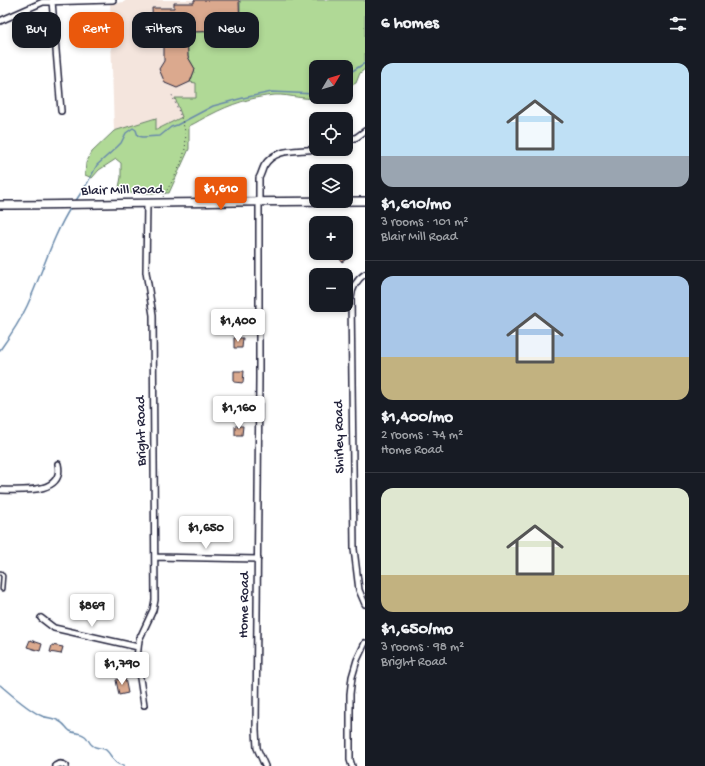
<!DOCTYPE html>
<meta charset="utf-8">
<style>
:root{--surface:#171b24;--page:#20242c;--text:#f1f3f6;--muted:#9ea1a6;--line:#363941;--accent:#ea580c}
body{margin:0;font-family:"Gochi Hand",sans-serif;background:var(--page);color:var(--text);height:100vh;display:flex;flex-direction:column;font-size:15px;white-space:nowrap}
*{box-sizing:border-box;margin:0}
p{font-size:13px;color:var(--muted)}
.icon{flex:none;width:22px;height:22px;fill:none;stroke:currentColor;stroke-width:2;stroke-linecap:round;stroke-linejoin:round}
.map{position:relative;flex:1;overflow:hidden}
.sheet{display:flex;flex-direction:column;background:var(--surface);width:340px}
.sheet>*{flex:none}
.banner{position:absolute;left:12px;top:12px;width:293px;height:36px;display:flex;gap:8px}
.needle{width:26px;rotate:52deg}
.fabs{position:absolute;left:309px;top:60px;display:grid;gap:8px}
.fabs a{display:grid;place-items:center;width:44px;height:44px;border-radius:8px;background:var(--surface);box-shadow:0 2px 6px #0003;font-size:20px}
.price{position:absolute;translate:-50% -34px;padding:0 9px;border-radius:4px;background:#fff;color:#222;font-size:13px;line-height:26px;filter:drop-shadow(0 1px 2px #0008)}
.price::after{content:'';position:absolute;left:50%;top:24px;width:12px;height:9px;margin-left:-6px;background:inherit;clip-path:polygon(0 0,100% 0,50% 100%)}
.price.on{background:var(--accent);color:#fff}
ul{padding:0;list-style:none}
li{display:grid;align-content:center;gap:8px;height:212px;padding:0 16px}
li+li{border-top:1px solid var(--line)}
li span{display:grid;place-items:center;height:124px;border-radius:12px;color:#555}
li>.icon{margin-inline-start:auto}
span .icon{width:72px;height:72px;fill:#fffc;stroke-width:1}
li b{font-size:17px}
h2{display:flex;justify-content:space-between;align-items:center;height:48px;padding:0 16px;font-size:17px}
.pill{padding:0 14px;border-radius:12px;background:var(--surface);box-shadow:0 2px 6px #0003;font-size:14px;line-height:36px}
.pill.on{background:var(--accent);color:#fff}
main{display:flex;flex:1;min-height:0}
.map>svg:first-child{display:block}
</style>
<main>
<div class="map">
<svg width="365" height="766" viewBox="0 0 365 766">
<rect width="100%" height="100%" fill="#fff"/>
<filter id="ink" filterUnits="userSpaceOnUse"><feTurbulence type="fractalNoise" baseFrequency=".025" numOctaves="2"/><feDisplacementMap in="SourceGraphic" scale="8" xChannelSelector="R" yChannelSelector="G"/><feConvolveMatrix kernelMatrix="1 2 1 2 8 2 1 2 1" color-interpolation-filters="sRGB"/></filter>
<g filter="url(#ink)">
<!-- built -->
<path fill="#f4e5dd" d="M126,0H365L346,67H316L216,100L155,130V118L114,131L110,4L124,2Z"/>
<!-- green -->
<path fill="#b0d996" stroke="#697e68" d="M241,0H365V69L360,73L356,83L346,88V67H316V97H324C311,102 289,94 275,95C252,97 231,104 210,115C203,118 196,123 189,126V149L169,193H118L121,177V163L116,159L99,170L92,178L85,175L86,163L92,152L114,131L156,118V130L182,117L175,98H196V83L190,82L195,69L188,57L187,32L240,31V20L253,19V17H240V1Z"/>
<g fill="none" stroke-linecap="round" stroke-linejoin="round">
<!-- stream -->
<path stroke="#6889ab" stroke-width="1.5" d="M346,75L365,63
M75,202L88,182L97,165L117,147L121,143L126,133L133,128L136,130L138,136L143,137L160,136L171,127L177,125L213,106L243,98L272,92L316,94
M0,350C10,336 20,321 27,306C42,274 52,237 71,207
M0,685C12,695 28,710 42,716C47,718 54,718 59,721C64,723 66,728 70,731C75,734 80,732 85,736C88,738 89,743 92,745C96,749 102,747 106,750C112,755 114,766 124,765V766"/>
</g>
<!-- building -->
<path fill="#dba98e" stroke="#22223b" d="M194,0H239L240,31L187,32L188,57L195,69L190,82L177,88L165,83L159,69L164,61V29H153L152,8H174V3H194Z
M342,253H344L348,258L342,262L338,256Z
M234,338H243L242,348H234Z
M234,371H244L243,383L234,382Z
M235,426H243L242,435H235Z
M30,640L42,644L40,651L27,647Z
M52,645L63,647L61,654L50,652Z
M125,678L128,693L119,695L116,680Z"/>
<g fill="none" stroke-linecap="round" stroke-linejoin="round">
<defs>
<path id="service" d="M0,573H1L3,576L2,589"/>
<path id="minor" d="M52,1L61,111
M0,21L43,2L113,0
M346,142L357,137L365,131
M365,274C356,280 352,288 351,298L354,549L359,590L365,604
M0,490C19,490 65,495 58,464
M155,557L258,559
M41,618L54,628L138,647
M144,705L137,658L139,640L153,610L155,600L153,315L146,272L147,203
M55,766C59,763 62,763 66,766
M265,766L257,748L256,730L259,378V178C261,175 262,170 264,166C275,147 298,152 316,149
M352,766L350,760V694L352,677L357,660L365,643"/>
<path id="secondary" d="M0,205C122,204 243,201 365,201"/>
</defs>
<!-- service casing -->
<use href="#service" stroke="#22223b" stroke-width="5.5"/>
<!-- minor casing -->
<use href="#minor" stroke="#22223b" stroke-width="8"/>
<!-- secondary casing -->
<use href="#secondary" stroke="#22223b" stroke-width="10"/>
<!-- path -->
<path stroke="#22223b" stroke-width="1" stroke-dasharray="1 3" stroke-linecap="butt" d="M163,197C175,176 191,153 184,127C181,116 176,105 172,95"/>
<!-- service -->
<use href="#service" stroke="#fff" stroke-width="2.5"/>
<!-- minor -->
<use href="#minor" stroke="#fff" stroke-width="5"/>
<!-- secondary -->
<use href="#secondary" stroke="#fff" stroke-width="7"/>
</g>
</g>
<g text-anchor="middle" dominant-baseline="central" stroke-width="3" stroke-linejoin="round" paint-order="stroke">
<!-- street labels -->
<g font-size="14" fill="#22223b" stroke="#fff">
<text transform="translate(122 191) rotate(-1)">Blair Mill Road</text>
<text transform="translate(142 431) rotate(-91)">Bright Road</text>
<text transform="translate(340 437) rotate(-91)">Shirley Road</text>
<text transform="translate(245 605) rotate(-89)">Home Road</text>
</g>
</g>
</svg>
<div class="fabs">
<a><svg class="needle" viewBox="-14 -14 28 28"><path d="M0-13l5 13h-10z" fill="#e53935"/><path d="M0 13l5-13h-10z" fill="#9ea1a6"/></svg></a>
<a><svg class="icon" aria-label="locate" viewBox="0 0 24 24"><circle cx="12" cy="12" r="6"/><path d="M12 2v4M12 18v4M2 12h4M18 12h4"/></svg></a>
<a><svg class="icon" aria-label="layers" viewBox="0 0 24 24"><path d="M12 4l9 5-9 5-9-5zM3 14l9 5 9-5"/></svg></a>
<a>+</a>
<a>−</a>
</div>
<b class="price on" style="left:221px;top:211px">$1,610</b>
<b class="price" style="left:238px;top:343px">$1,400</b>
<b class="price" style="left:239px;top:430px">$1,160</b>
<b class="price" style="left:206px;top:550px">$1,650</b>
<b class="price" style="left:92px;top:628px">$869</b>
<b class="price" style="left:122px;top:686px">$1,790</b>
<div class="banner">
<a class="pill">Buy</a>
<a class="pill on">Rent</a>
<a class="pill">Filters</a>
<a class="pill">New</a>
</div>
</div>
<section class="sheet">
<h2>6 homes<svg class="icon" aria-label="filters" viewBox="0 0 24 24"><path d="M4 7h16M4 17h16"/><circle cx="9" cy="7" r="2"/><circle cx="15" cy="17" r="2"/></svg></h2>
<ul>
<li><span style="background:linear-gradient(#bfe0f5 75%,#9aa5b1 0)"><svg class="icon" aria-label="home" viewBox="0 0 24 24"><path d="M3 11l9-7 9 7M6 9v11h12V9"/></svg></span><div><b>$1,610/mo</b><p>3 rooms · 101 m²</p><p>Blair Mill Road</p></div></li>
<li><span style="background:linear-gradient(#a9c7e8 65%,#c2b280 0)"><svg class="icon" aria-label="home" viewBox="0 0 24 24"><path d="M3 11l9-7 9 7M6 9v11h12V9"/></svg></span><div><b>$1,400/mo</b><p>2 rooms · 74 m²</p><p>Home Road</p></div></li>
<li><span style="background:linear-gradient(#dfe7d0 70%,#c2b280 0)"><svg class="icon" aria-label="home" viewBox="0 0 24 24"><path d="M3 11l9-7 9 7M6 9v11h12V9"/></svg></span><div><b>$1,650/mo</b><p>3 rooms · 98 m²</p><p>Bright Road</p></div></li>
</ul>
</section>
</main>
